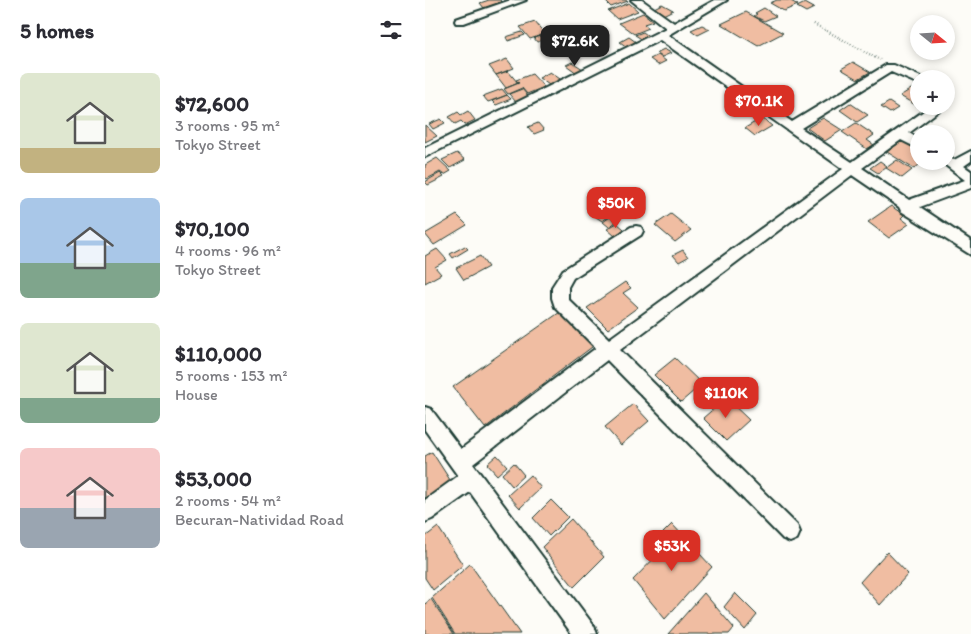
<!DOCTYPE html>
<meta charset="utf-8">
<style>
:root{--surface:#fff;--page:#f2f2f3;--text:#2b2b33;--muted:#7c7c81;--accent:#d93025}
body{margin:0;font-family:Itim,sans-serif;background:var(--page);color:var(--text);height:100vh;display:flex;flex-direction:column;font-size:19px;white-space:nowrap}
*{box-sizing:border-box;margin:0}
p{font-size:16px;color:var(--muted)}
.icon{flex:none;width:28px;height:28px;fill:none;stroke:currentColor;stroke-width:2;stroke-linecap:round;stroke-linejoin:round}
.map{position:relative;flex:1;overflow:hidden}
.side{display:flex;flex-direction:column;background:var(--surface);width:425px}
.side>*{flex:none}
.needle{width:32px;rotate:108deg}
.fabs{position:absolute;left:485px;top:15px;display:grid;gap:10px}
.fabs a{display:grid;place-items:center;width:45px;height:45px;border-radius:50%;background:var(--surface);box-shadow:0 2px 8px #0003;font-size:25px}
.price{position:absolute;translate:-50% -42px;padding:0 11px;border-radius:10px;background:var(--accent);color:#fff;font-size:16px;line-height:32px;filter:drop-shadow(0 1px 2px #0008)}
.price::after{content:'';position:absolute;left:50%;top:30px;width:15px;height:11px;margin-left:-8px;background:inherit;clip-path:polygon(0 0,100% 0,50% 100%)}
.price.current{background:#222;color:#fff}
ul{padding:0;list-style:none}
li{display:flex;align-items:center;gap:15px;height:125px;padding:0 20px}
li span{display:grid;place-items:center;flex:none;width:140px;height:100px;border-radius:8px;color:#555}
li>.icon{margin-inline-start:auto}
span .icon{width:60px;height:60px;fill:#fffc;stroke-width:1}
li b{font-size:21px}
h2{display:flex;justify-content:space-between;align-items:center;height:60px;padding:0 20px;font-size:21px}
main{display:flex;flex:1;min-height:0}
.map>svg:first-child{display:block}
</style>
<main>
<section class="side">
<h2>5 homes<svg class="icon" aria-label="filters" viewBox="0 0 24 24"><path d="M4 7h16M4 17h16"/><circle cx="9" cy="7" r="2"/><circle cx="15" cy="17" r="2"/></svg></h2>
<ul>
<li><span style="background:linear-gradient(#dfe7d0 75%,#c2b280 0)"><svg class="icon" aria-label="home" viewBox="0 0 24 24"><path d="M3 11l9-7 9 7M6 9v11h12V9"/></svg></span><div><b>$72,600</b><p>3 rooms · 95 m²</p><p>Tokyo Street</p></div></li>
<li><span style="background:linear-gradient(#a9c7e8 65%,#7fa58c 0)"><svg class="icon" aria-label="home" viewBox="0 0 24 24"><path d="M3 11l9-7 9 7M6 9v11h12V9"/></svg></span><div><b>$70,100</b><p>4 rooms · 96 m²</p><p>Tokyo Street</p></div></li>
<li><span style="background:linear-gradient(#dfe7d0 75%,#7fa58c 0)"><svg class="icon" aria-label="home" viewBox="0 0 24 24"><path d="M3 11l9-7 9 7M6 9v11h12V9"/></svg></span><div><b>$110,000</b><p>5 rooms · 153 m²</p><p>House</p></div></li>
<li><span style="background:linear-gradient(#f6c9c9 60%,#9aa5b1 0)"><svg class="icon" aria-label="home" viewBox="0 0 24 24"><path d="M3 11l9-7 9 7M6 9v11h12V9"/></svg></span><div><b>$53,000</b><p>2 rooms · 54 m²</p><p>Becuran-Natividad Road</p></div></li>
</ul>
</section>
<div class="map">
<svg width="546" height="634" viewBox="0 0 546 634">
<rect width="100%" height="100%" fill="#fdfcf7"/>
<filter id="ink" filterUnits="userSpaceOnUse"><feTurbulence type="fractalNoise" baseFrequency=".02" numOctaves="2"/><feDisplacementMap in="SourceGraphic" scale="10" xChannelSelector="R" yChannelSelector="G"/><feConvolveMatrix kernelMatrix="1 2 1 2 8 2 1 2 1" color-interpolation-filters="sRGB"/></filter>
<g filter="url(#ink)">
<!-- building -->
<path fill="#f0bda2" stroke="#1f3d34" d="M64,0H75L77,2L59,8L55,3Z
M179,0H202L203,1L186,7Z
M352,0H364L373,5L359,11L345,3Z
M204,3L213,11L192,19L183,11Z
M380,3L389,8L381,12L372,7Z
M237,4L248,10L238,15L227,9Z
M339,8L351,16L339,21L329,16L332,14L330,13Z
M321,12L358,33L333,46L296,24Z
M218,13L228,21L219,24L224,28L209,34L194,23Z
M110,22L120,34L105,39L95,27Z
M277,25L285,29L273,35L266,30Z
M97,32L100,35L83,41L81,37Z
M218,32L225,37L218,40L210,35Z
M121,34L124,38L112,42L109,38Z
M204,37L211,42L202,47L195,42Z
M239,49L246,53L237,57L231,53Z
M233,55L241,61L233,65L225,59Z
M82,59L89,68L71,75L64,66Z
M147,62L158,69L152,73L141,65Z
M428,62L445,72L433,79L416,69Z
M83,71L93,83L81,88L71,75Z
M125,72L138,81L127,87L114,78Z
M107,74L119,87L102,94L97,88L83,94L79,89L94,83L91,80Z
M494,84V106H505L499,110L475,96Z
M77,89L82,95L63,102L58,96Z
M97,89L103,96L91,102L84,94Z
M82,95L86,99L71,105L67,101Z
M464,102L473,108L465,113L456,107Z
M425,103L443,115L432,122L415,110Z
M43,111L50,120L40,125L36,121L30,124L24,117L33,112L36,115Z
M337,118L347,126L330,136L320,128Z
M398,118L417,130L400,141L382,128Z
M16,119L20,123L8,129L4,124Z
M113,123L119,130L109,134L103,127Z
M431,123L449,135L442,140L449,145L442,149L417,132Z
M0,125L12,136L0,142Z
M478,140L494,150V161H499L489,169L462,152Z
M32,153L40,160L25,168L17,160Z
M12,158L26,171L19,175L15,172L2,179L0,177V165Z
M472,160L487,170L477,178L461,168Z
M455,161L462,166L453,173L445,168Z
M15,173L19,177L3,185L0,182Z
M466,206L479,215L476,218L484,224L464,238L443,222Z
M179,211L185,216L177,221L171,217Z
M246,214L266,230L250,242L230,225Z
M32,215L42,225L9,245L0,234Z
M185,217L191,222L184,227L178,222Z
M192,223L199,229L190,236L182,229Z
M40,246L43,249L28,258L25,254Z
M12,249L22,260L10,267L16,274L0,283V256Z
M258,250L263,257L254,262L248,255Z
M55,256L63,267L39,280L31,268Z
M200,282L206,288L198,293L213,307L183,329L162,308Z
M138,310L171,344L60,428L28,387Z
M250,358L277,384L256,402L229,375Z
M301,398L324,420L301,441L278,418Z
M208,404L224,421L196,445L180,427Z
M7,452L27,483L0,502V456Z
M72,455L82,466L72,475L62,464Z
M89,463L99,475L87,486L77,474Z
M105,475L116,488L95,508L83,495Z
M126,500L143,517L124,536L108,518Z
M146,519L179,557L149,587L117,547Z
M247,524L287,567L240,619L208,580L240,547L233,538Z
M13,527L38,565L8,590L0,578V537Z
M462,552L483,574L455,605L435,582Z
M45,564L95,634H30L7,598Z
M279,593L309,628L304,634H243Z
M310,593L332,615L320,630L299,607Z
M6,599L29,634H0V604Z"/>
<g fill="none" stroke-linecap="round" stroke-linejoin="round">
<defs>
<path id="minor" d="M86,0H101L39,23H31L30,21L31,19Z
M206,0H217L249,23L290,0H302L243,35L367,122L461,65H469L498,78L494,79V84L466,72L376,128L427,162L506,106H520L484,133L494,139V149L476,140L437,168L484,200L540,180L515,161H521V157L529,160L546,151V161L539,166L546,171V188L495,207L546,241V255L476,211L474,207L427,175L195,350L372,525L375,532L372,539L365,542L358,539L182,360L48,464L169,626L172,634H147L45,492L7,519L0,522V500L33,476L0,430V407L6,409L36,449L171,348L130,307L127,298V287L138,270L206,227L211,226L216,227L218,231L216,235L148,278L143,287V299L184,339L418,169L235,40L0,157V148L241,28Z"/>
</defs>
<!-- minor casing -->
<use href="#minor" stroke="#1f3d34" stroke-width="4"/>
<!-- path -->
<path stroke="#1f3d34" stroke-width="2.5" stroke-dasharray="0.5 2.5" stroke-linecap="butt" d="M389,24L455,60"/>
<!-- minor -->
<use href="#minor" fill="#fdfcf7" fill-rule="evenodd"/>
</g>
</g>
</svg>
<div class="fabs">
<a><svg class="needle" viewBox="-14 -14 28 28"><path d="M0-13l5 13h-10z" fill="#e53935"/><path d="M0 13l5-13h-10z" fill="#7c7c81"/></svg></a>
<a>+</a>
<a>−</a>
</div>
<b class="price current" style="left:150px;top:67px">$72.6K</b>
<b class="price" style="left:334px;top:127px">$70.1K</b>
<b class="price" style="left:191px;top:229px">$50K</b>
<b class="price" style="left:301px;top:419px">$110K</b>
<b class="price" style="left:247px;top:572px">$53K</b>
</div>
</main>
